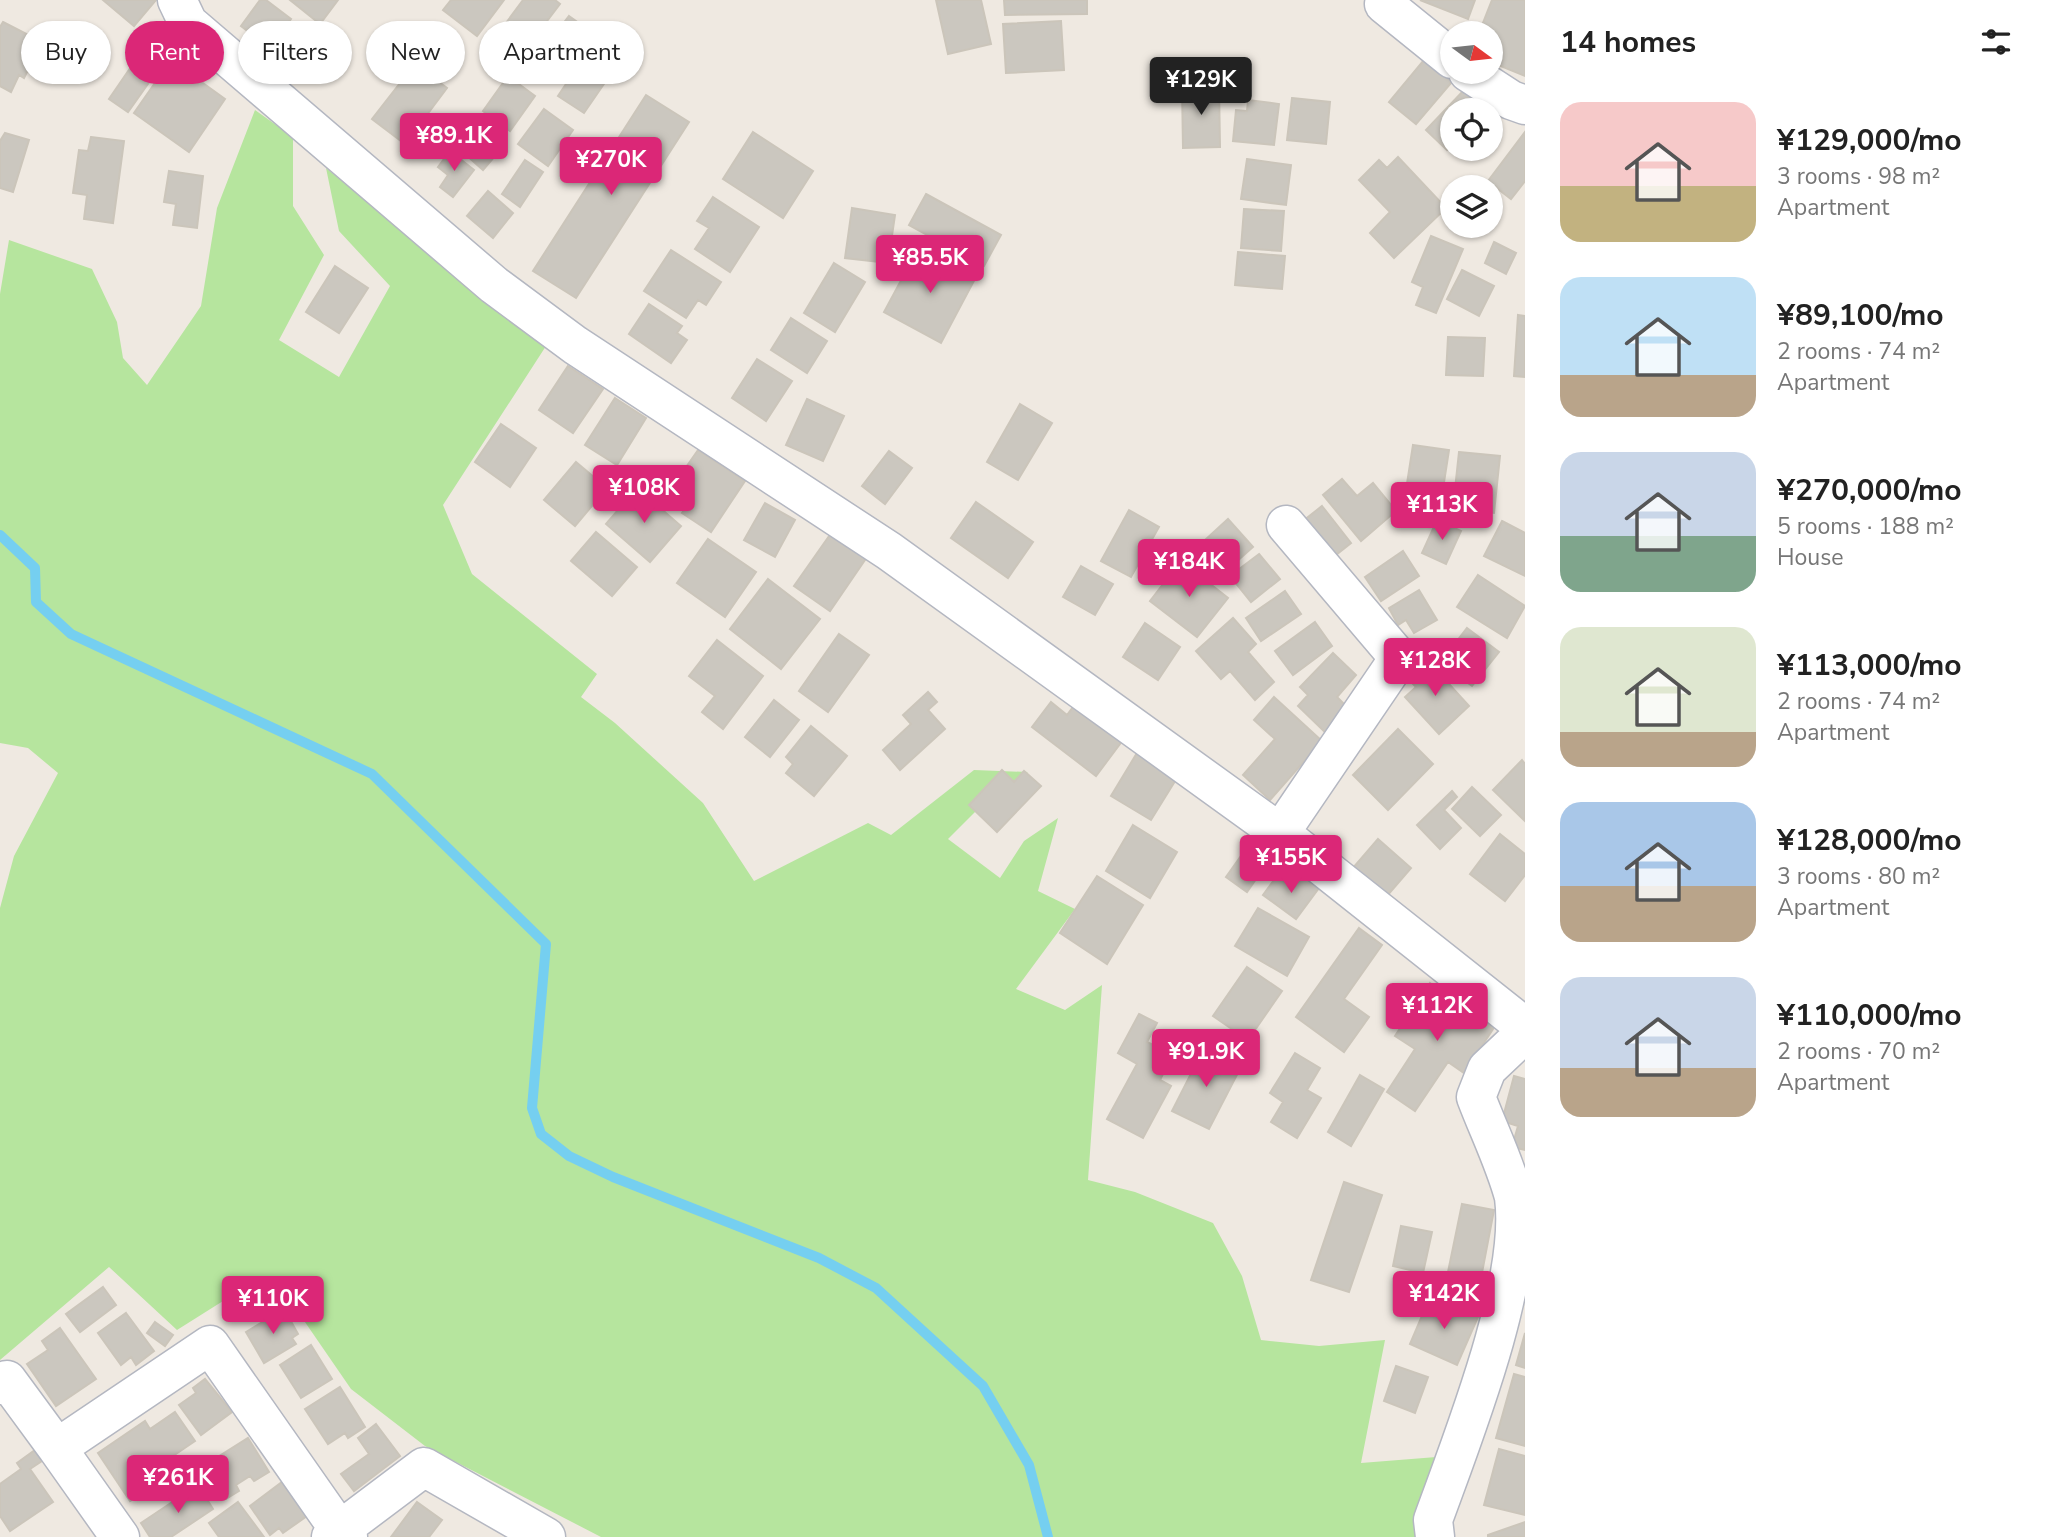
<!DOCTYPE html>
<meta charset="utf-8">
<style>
:root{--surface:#fff;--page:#f2f2f2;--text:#222;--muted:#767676;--accent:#db2777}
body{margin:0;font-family:"Nunito Sans",sans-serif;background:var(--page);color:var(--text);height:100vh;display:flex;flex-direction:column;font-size:26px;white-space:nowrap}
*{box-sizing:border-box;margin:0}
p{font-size:23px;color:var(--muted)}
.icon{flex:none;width:38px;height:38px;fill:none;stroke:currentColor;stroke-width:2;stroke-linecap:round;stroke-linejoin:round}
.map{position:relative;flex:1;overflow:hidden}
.sheet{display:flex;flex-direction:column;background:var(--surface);width:525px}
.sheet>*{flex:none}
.hud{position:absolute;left:21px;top:21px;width:665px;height:63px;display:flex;gap:14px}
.needle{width:46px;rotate:105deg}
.buttons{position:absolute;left:1440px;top:21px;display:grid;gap:14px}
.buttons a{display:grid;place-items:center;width:63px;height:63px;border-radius:50%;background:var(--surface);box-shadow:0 2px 5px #0004;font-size:35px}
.price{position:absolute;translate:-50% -60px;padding:0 16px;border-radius:7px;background:var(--accent);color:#fff;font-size:23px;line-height:46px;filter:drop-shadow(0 2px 4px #0008)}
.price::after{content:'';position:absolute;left:50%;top:42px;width:21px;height:16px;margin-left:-10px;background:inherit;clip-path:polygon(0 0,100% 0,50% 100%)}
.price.selected{background:#222;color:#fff}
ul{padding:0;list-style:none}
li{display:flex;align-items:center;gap:21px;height:175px;padding:0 35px}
li span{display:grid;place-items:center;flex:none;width:196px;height:140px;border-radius:21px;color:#555}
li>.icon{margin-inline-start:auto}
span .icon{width:84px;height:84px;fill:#fffc;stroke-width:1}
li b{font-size:30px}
h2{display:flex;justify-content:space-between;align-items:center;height:84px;padding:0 35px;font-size:30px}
.tag{padding:0 24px;border-radius:32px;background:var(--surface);box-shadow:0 2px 5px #0004;font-size:24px;line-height:63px}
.tag.selected{background:var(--accent);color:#fff}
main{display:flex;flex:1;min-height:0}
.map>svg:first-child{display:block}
</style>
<main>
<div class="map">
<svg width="1525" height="1537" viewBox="0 0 1525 1537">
<rect width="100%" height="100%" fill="#efe9e1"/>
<!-- green -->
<path fill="#b6e59e" d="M255,110L293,137V206L324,255L279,340L339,377L390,286L339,231L326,168L546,346L443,505L472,574L597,674L581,697L615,723L703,803L754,881L868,823L891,835L974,770L1028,772L993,794L948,839L1000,878L1024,841L1058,818L1038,891L1075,909L1016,989L1065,1010L1102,985L1088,1180L1135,1192L1213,1223L1242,1276L1261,1340L1319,1346L1385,1340L1361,1463L1449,1456L1428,1537H601L425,1446L351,1389L296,1309L261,1277L177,1330L109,1267L0,1360V908L14,856L58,773L28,748L0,743V294L9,240L92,269L117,322L123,358L147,385L201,306L217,208Z"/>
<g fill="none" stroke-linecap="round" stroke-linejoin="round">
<!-- stream -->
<path stroke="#75cff0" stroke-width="10" d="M0,535L35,568L36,602L71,634L372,774L546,944L532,1108L541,1134L569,1156L613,1177L819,1258L876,1288L983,1386L1029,1465L1048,1537"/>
</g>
<!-- building -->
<path fill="#cbc7bf" stroke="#cbc5ba" stroke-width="2" d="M103,0H156L134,26Z
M260,0H266L291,19L270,48L241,26Z
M290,0H338L320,24Z
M451,0H504L477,36L443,10Z
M523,0H555L560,4L531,42L506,23Z
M936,0H981L991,44L948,54Z
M1004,0H1087V14L1005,15Z
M1420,0H1475L1468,19Z
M1492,0H1525V76L1491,62V33H1479Z
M569,16L590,31L562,69L541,53Z
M1061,21L1064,70L1006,73L1003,24Z
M3,22L42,42L24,78L19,75L11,92L0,86V27Z
M593,44L619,62L584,113L558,96Z
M1429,54L1456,77L1416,124L1389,102Z
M171,60L225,99L189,152L134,113Z
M415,64L447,88L405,144L372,119Z
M131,67L150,81L128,112L109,99Z
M508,76L535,96L510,131L483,111Z
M1182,87H1219L1220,147L1183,148Z
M1466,88L1489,110H1452V145L1447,150L1426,130Z
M646,95L689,122L576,298L533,271Z
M1292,98L1330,102L1326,144L1287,140Z
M1248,100L1279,104L1274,145L1233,141L1236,110L1247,111Z
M544,109L573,130L548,166L518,144Z
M478,119L506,143L483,170L466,155L474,146L463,136Z
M753,132L813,171L783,218L723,179Z
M1525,132V181L1511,199L1488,181Z
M5,133L29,140L13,192L0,188V141Z
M91,137L124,141L113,223L84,219L87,195L73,193L79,150L88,151Z
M450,151L474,170L453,197L440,187L448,175L438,167Z
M1398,157L1446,208L1394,258L1370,233L1390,212L1359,180L1379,160L1387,168Z
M1247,159L1291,165L1286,205L1241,199Z
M525,160L543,172L520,207L502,194Z
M169,171L203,176L197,228L173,225L176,204L164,202Z
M488,191L513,213L493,238L467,216Z
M926,194L1001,235L984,266L909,225Z
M713,197L759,227L730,272L695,249L709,228L697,221Z
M852,208L895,215L888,263L845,258Z
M1244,209L1284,211L1281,251L1241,248Z
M1431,236L1463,249L1436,313L1416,305L1423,287L1412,282Z
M1494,242L1516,253L1506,274L1485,263Z
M919,247L976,277L941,343L884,312Z
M671,250L721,282L706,305L698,300L686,318L644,291Z
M1238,252L1285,256L1282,289L1235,285Z
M834,263L865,282L835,332L804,313Z
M335,266L368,288L339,333L306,312Z
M1462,270L1494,286L1479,316L1447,299Z
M649,304L682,326L677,333L687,340L671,363L629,334Z
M1518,315L1525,316V377L1514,376Z
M791,318L827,341L807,373L771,350Z
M1448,337L1485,338L1483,376L1446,375Z
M757,359L792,381L766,421L732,398Z
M568,366L603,389L573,433L539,410Z
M615,398L646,418L617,465L585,445Z
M807,399L844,416L823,461L786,445Z
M1020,404L1052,423L1018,480L987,462Z
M501,424L536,448L510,487L475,462Z
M1413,445L1449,450L1440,508L1404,503Z
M698,450L745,481L711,532L682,513L694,495L675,483Z
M889,451L912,468L885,504L862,486Z
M1459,452L1500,456L1494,513L1453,508Z
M576,462L607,488L575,526L544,500Z
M1342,479L1357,496L1373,483L1396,511L1361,541L1323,495Z
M637,488L681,526L650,562L606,524Z
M976,502L1033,542L1008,578L951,538Z
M765,503L795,520L775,557L744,540Z
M1322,506L1351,543L1327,562L1298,525Z
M1129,510L1159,527L1131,577L1101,561Z
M1228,519L1253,547L1218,578L1193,551Z
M1437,520L1461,531L1446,564L1422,553Z
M1502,521L1525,533V576L1484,556Z
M596,532L637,567L612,596L571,561Z
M832,532L867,557L830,611L794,586Z
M708,539L756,572L725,617L677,583Z
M1403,551L1419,576L1381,601L1365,577Z
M1259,554L1280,579L1251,602L1230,576Z
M1181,561L1228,598L1197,637L1150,601Z
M1081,566L1113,584L1095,615L1063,597Z
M1478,575L1525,606L1507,638L1457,607Z
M768,579L820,619L781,669L730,629Z
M1419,590L1437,620L1414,633L1406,620L1398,625L1389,608Z
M1285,591L1301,614L1261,641L1246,618Z
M1233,618L1256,644L1248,652L1274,682L1255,700L1230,671L1221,679L1196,651Z
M1315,622L1332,646L1293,675L1275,651Z
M1145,623L1180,647L1158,680L1123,657Z
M1467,628L1499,652L1472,686L1440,663Z
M839,634L869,655L828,712L799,691Z
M717,640L763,676L723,729L702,712L715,696L689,676Z
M1333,653L1356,675L1337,697L1350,710L1327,734L1298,706L1308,695L1300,687Z
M1428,661L1469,706L1439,734L1405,697L1416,687L1409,680Z
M928,692L937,702L928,710L945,729L900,770L883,750L911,724L903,715Z
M1274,697L1322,741L1270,800L1243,775L1275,739L1254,720Z
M774,700L799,720L770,757L745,737Z
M1051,702L1067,715L1076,703L1123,740L1096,776L1032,727Z
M811,726L847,756L814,796L786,773L793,764L786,757Z
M1398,729L1433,764L1388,810L1353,775Z
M1140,748L1180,773L1151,820L1111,796Z
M1522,760L1525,764V821L1493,790Z
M1002,770L1014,782L1024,771L1041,786L997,832L969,805Z
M1472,787L1501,815L1480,836L1452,809Z
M1452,791L1457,797L1444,810L1461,828L1440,849L1417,825Z
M1133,825L1177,852L1150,898L1106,871Z
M1260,829L1281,843L1247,892L1226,877Z
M1500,834L1525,854V875L1505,901L1470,874Z
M1378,839L1411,868L1386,897L1353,868Z
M1299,874L1319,888L1296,919L1263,895L1277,876L1290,886Z
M1097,876L1143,905L1107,964L1060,933Z
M1258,908L1309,937L1287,976L1235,946Z
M1359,928L1382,945L1344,999L1369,1017L1344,1052L1296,1017Z
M1247,967L1282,991L1248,1040L1213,1016Z
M1430,983L1495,1026L1464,1073L1448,1062L1415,1111L1387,1092L1415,1049L1395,1036Z
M1139,1014L1157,1023L1147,1042L1161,1049L1153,1064L1165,1070L1160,1080L1171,1086L1143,1138L1107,1119L1137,1064L1118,1053Z
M1204,1048L1241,1067L1209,1129L1172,1111Z
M1295,1053L1320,1068L1307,1090L1321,1098L1297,1138L1271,1122L1283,1102L1270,1093Z
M1360,1075L1384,1089L1351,1146L1328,1132Z
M1514,1076L1525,1079V1150L1512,1147L1518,1126L1502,1121Z
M1344,1182L1382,1195L1349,1292L1311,1280Z
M1462,1204L1494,1210L1481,1278L1448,1272Z
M1401,1226L1432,1232L1423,1273L1393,1266Z
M103,1287L116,1305L80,1332L66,1314Z
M1430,1297L1478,1317L1457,1365L1410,1344Z
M284,1309L298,1334L292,1338L296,1344L264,1363L246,1332Z
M126,1313L154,1351L136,1365L131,1357L121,1365L98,1333Z
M155,1322L173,1335L165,1346L147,1333Z
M60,1328L96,1379L56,1406L27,1364L48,1350L42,1341Z
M1525,1333V1368L1516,1365Z
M311,1345L332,1379L301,1398L280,1365Z
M1396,1366L1428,1377L1415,1413L1384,1401Z
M1514,1374L1525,1377V1446L1496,1438Z
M205,1379L232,1412L201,1435L179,1405L196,1393L193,1388Z
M340,1387L365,1427L348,1438L345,1433L328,1444L305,1409Z
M175,1412L195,1441L173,1456L181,1466L130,1501L98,1453L145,1421L150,1429Z
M376,1424L400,1456L354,1491L341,1474L369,1454L358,1438Z
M248,1438L269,1472L254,1481L250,1476L236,1485L239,1491L226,1499L205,1465Z
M1499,1449L1525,1456V1515L1484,1505Z
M35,1450L42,1461L30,1469L53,1502L10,1531L0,1516V1484L21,1469L17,1463Z
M282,1482L307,1516L283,1533L279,1528L270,1535L250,1506Z
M198,1485L213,1509L171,1537H150L141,1523Z
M238,1502L264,1537H219L209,1523Z
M417,1502L442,1520L429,1537H391Z
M1525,1522V1537H1488V1535Z"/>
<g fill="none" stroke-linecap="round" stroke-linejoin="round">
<defs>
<path id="minor" d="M177,0L188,23L494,285L575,345L889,551L1280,833L1525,1027
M1385,0L1384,4L1452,59
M1468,72L1511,100L1525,105
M1280,833L1399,658L1286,525
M0,1385L7,1380L57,1448L210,1345L340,1531L348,1537
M57,1448L120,1537
M331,1537L424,1467L546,1537
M1435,1537L1433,1520C1463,1437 1525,1282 1514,1197C1505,1163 1488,1129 1476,1097L1487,1069L1525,1033"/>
</defs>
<!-- minor casing -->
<use href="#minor" stroke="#b4b7c1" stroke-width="41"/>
<!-- minor -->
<use href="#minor" stroke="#fff" stroke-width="38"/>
</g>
</svg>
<div class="buttons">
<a><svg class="needle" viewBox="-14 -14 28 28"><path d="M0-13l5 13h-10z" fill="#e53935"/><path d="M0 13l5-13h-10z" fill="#767676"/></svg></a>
<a><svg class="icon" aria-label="locate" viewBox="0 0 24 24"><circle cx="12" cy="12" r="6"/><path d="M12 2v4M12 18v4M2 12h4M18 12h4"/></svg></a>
<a><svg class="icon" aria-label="layers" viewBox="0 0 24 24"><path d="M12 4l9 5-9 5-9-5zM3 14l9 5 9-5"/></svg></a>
</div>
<b class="price selected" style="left:1201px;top:117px">¥129K</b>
<b class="price" style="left:454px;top:173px">¥89.1K</b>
<b class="price" style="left:611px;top:197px">¥270K</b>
<b class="price" style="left:930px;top:295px">¥85.5K</b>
<b class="price" style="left:644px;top:525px">¥108K</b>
<b class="price" style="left:1442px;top:542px">¥113K</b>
<b class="price" style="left:1189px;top:599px">¥184K</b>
<b class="price" style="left:1435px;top:698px">¥128K</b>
<b class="price" style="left:1291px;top:895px">¥155K</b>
<b class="price" style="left:1437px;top:1043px">¥112K</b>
<b class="price" style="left:1206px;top:1089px">¥91.9K</b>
<b class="price" style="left:1444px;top:1331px">¥142K</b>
<b class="price" style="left:273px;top:1336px">¥110K</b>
<b class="price" style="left:178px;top:1515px">¥261K</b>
<div class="hud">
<a class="tag">Buy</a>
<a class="tag selected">Rent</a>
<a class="tag">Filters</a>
<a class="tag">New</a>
<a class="tag">Apartment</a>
</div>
</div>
<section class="sheet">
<h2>14 homes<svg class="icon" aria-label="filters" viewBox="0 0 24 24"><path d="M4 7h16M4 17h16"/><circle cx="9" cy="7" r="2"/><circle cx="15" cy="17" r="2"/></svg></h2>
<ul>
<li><span style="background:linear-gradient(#f6c9c9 60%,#c2b280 0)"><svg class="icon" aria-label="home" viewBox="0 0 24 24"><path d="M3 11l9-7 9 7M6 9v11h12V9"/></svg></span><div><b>¥129,000/mo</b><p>3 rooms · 98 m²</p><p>Apartment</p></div></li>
<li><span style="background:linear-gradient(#bfe0f5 70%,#b9a48a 0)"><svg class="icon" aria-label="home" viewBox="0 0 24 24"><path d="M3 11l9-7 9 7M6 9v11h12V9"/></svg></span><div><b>¥89,100/mo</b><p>2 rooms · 74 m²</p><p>Apartment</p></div></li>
<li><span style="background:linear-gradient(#c9d6e8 60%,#7fa58c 0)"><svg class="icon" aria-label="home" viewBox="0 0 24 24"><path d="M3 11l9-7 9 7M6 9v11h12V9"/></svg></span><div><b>¥270,000/mo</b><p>5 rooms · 188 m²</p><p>House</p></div></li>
<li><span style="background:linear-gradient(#dfe7d0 75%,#b9a48a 0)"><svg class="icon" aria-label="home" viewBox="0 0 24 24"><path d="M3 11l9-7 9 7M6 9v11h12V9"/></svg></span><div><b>¥113,000/mo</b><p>2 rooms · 74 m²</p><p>Apartment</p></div></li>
<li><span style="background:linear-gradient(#a9c7e8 60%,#b9a48a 0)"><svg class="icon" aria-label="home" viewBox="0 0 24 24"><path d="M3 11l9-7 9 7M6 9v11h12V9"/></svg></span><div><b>¥128,000/mo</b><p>3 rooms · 80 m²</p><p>Apartment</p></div></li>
<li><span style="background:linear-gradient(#c9d6e8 65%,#b9a48a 0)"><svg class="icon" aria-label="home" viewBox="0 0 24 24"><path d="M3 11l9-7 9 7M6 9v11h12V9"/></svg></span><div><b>¥110,000/mo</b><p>2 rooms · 70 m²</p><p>Apartment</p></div></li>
</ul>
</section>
</main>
